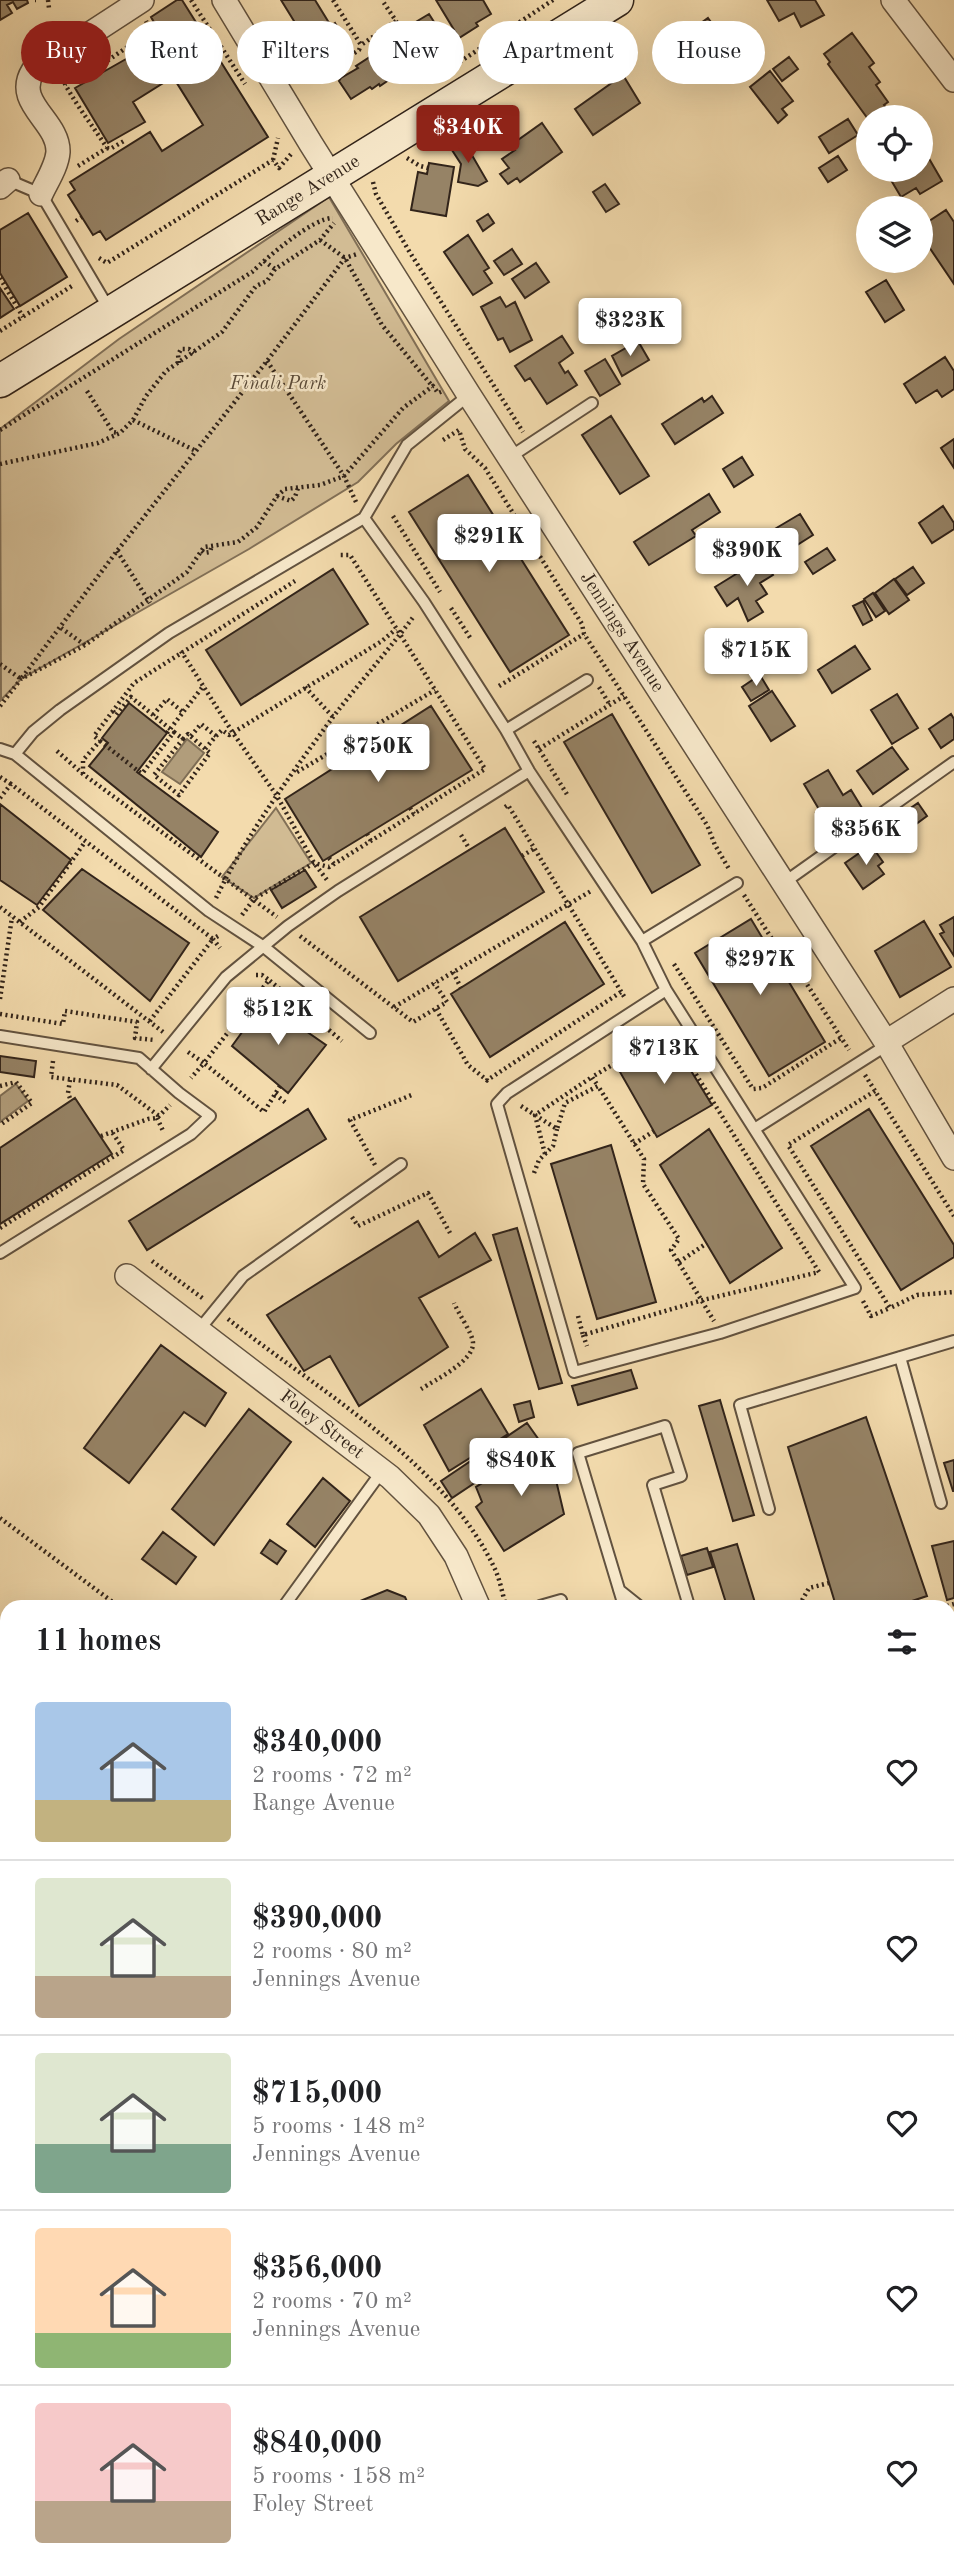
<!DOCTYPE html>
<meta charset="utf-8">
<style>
:root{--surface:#fff;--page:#f2f2f2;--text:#202124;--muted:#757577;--line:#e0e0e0;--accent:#8f2418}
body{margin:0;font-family:"Old Standard TT",serif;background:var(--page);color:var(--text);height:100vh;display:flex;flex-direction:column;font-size:26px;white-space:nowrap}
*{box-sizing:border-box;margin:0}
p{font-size:23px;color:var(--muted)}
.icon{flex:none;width:38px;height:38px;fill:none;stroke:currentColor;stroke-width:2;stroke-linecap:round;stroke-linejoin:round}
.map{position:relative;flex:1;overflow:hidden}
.side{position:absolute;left:0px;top:1600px;width:956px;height:975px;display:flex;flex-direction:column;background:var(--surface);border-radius:21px 21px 0 0;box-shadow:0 7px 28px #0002}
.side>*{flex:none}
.guide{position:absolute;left:21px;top:21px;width:914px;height:63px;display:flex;gap:14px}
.buttons{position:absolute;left:856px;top:105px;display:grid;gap:14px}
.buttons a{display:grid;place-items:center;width:77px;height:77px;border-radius:50%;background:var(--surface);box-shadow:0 7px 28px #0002;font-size:35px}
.price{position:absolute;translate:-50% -60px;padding:0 16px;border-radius:7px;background:#fff;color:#222;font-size:23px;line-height:46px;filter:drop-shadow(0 2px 4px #0008)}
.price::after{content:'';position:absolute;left:50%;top:42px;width:21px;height:16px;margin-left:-10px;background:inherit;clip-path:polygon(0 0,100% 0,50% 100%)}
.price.selected{background:var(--accent);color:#fff}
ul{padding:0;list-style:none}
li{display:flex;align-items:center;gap:21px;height:175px;padding:0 35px}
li+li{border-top:2px solid var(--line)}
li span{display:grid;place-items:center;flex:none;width:196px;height:140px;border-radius:7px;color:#555}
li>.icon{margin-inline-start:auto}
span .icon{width:84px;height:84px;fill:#fffc;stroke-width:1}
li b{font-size:30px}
h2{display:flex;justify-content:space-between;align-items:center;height:84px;padding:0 35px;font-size:30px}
.pill{padding:0 24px;border-radius:32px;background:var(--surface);box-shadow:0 7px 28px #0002;font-size:24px;line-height:63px}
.pill.selected{background:var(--accent);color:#fff}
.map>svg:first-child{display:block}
</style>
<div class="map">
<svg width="954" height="2573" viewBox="0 0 954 2573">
<defs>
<pattern id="forest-firs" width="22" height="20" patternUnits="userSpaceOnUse" patternTransform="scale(1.75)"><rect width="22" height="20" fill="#d2bc94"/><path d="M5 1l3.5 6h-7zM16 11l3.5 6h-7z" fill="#b5a17f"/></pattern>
</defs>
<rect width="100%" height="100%" fill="#f3dbad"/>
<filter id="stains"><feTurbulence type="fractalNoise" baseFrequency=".00286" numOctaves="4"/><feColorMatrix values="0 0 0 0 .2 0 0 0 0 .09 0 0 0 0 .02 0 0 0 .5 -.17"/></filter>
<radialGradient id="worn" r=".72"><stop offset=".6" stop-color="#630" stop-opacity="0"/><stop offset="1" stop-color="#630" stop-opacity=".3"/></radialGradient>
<!-- green -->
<path fill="#d2bc94" stroke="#827057" stroke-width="2" d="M329,197L449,401L396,444L358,482L249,549L21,679L1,700L0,429L119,339Z
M276,808L311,863L254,898L222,877Z"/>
<!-- forest -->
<path fill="url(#forest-firs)" stroke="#827057" stroke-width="2" d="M954,2404L950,2427L954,2435V2573H944L940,2567H948L949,2405Z"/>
<!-- water -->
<path fill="#b19d7b" stroke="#7e6d54" stroke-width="2" d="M187,739L204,753L180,784L162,772Z
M16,1084L28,1101L0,1122V1096Z"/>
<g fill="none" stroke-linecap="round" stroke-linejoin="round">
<!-- stream -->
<path stroke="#7e6d54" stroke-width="7" d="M948,2406L954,2390
M948,2447L954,2469"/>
</g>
<!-- building -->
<path fill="#968366" stroke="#32241a" stroke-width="2" d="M0,0H27L28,3L17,9L13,2L7,5L12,13L0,20Z
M177,0H182L268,137L106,240L100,231L93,235L68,195L75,190L70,182L150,132L162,151L203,125L173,77L133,102L145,122L108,143L75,88L163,38L151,17Z
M281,0H315L331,26L335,23L353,53L321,72L305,43L307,42Z
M436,0H483L491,14L476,23L478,26L459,38Z
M767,0H815L824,15L801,27L794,13L779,21Z
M429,14L448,44L447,47L419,62L418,60L380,86L379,84L372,89L370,87L351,99L339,81L341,78L358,68L356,66L402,36L399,32Z
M708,18L723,38L728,34L742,52L729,61L719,48L684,74L665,49Z
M852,33L874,63L869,67L880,82L876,85L888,102L884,105L891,114L887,117H868V119L828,64L830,62L824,54Z
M789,57L798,69L782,81L773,69Z
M770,71L793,101L782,109L787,115L778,123L750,87Z
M623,75L640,103L593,135L575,109Z
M848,119L858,135L829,153L819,137Z
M542,123L562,152L520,182L517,178L508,184L500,174L509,168L502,159L515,150L511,145Z
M462,138L487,181L478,186L458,182L461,164L450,147Z
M920,143L942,181L920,194L916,188L901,197L885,170H920Z
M838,156L847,170L828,182L819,168Z
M429,163L454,167L446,216L411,210L418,172L427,174Z
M605,184L619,204L606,212L593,192Z
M946,210L954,222V284L929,247L920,253V227Z
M28,213L67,277L20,306L0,273V230Z
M488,214L494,223L483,231L477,221Z
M468,235L489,268L484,271L492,283L473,295L444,252Z
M512,249L522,264L504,275L494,261Z
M536,263L549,282L525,298L512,279Z
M886,280L904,310L885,322L866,292Z
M0,288L14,309L0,318Z
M500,297L506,307L515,302L532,340L510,352L503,338L498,340L481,307Z
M562,336L573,353L559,363L565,373L568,371L577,385L547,404L530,378L525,381L515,366Z
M638,341L649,360L622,376L612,356Z
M945,357L954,371V389L942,397L937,390L916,403L904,384Z
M605,359L620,384L600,396L585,371Z
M712,396L723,413L675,444L662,424L702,398L704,402Z
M611,416L649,476L620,494L582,435Z
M954,439V468L941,448Z
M742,457L753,475L734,487L723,469Z
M468,475L569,635L510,672L409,512Z
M709,494L720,512L692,530L696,536L649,565L634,542Z
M943,506L954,523V529L932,543L919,523Z
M800,514L813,535L786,552L773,530Z
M827,548L835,560L813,574L805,562Z
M762,558L773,575L760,583L767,594L756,601L763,612L748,621L738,598L727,606L715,587Z
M913,567L924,583L907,595L895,579Z
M333,569L368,624L241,705L206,650Z
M894,579L909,600L889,614L875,593Z
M873,593L885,611L876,617L864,599Z
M863,601L872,620L863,625L853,606Z
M855,646L870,669L832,693L818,670Z
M760,675L769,690L751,701L742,687Z
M772,691L795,726L771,741L749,706Z
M897,694L918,728L892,744L871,710Z
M129,703L167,733L137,772L218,832L201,857L89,766L108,743L102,738Z
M431,706L472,770L323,861L285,799Z
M612,714L700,865L652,893L564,742Z
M951,714L954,719V739L941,748L929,729Z
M892,747L908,769L873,794L857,771Z
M828,770L843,795L851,790L862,808L826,830L816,813L820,811L804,784Z
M918,803L927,816L908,830L899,816Z
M0,804L71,860L37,905L0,880Z
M505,828L544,892L398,981L360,917Z
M871,845L883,862L878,866L884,874L863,889L845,863Z
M82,869L189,943L150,1001L43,910Z
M305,870L316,887L282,908L271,890Z
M954,917V956L940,934L944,932L940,925Z
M751,919L825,1042L769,1076L695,953Z
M924,921L951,967L900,997L875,951Z
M565,922L604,984L490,1057L451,994Z
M264,1002L326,1045L288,1093L232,1046Z
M669,1035L712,1105L657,1137L616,1065Z
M0,1056L36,1061L34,1077L0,1072Z
M75,1098L112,1154L0,1224V1148Z
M308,1109L326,1139L147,1250L129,1221Z
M869,1109L954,1245V1257L901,1290L811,1146Z
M709,1129L782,1248L730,1283L660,1165Z
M611,1145L656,1302L597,1319L551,1164Z
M418,1221L439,1257L475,1233L491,1260L419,1298L448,1347L359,1406L330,1356L304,1371L267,1315Z
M517,1228L562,1383L539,1389L493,1235Z
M161,1345L226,1393L205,1426L184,1412L129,1483L84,1448Z
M631,1370L637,1388L578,1405L572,1386Z
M481,1389L508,1434L449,1471L424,1425Z
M720,1400L754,1515L733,1521L699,1406Z
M530,1401L534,1417L519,1422L514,1405Z
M249,1409L291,1442L214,1545L172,1509Z
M866,1417L927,1596L897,1606H836L788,1447Z
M527,1423L539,1440L452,1498L441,1481Z
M547,1442L564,1514L504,1551L476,1507L482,1502L476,1487Z
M954,1460V1491H953L944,1463Z
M323,1478L350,1501L315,1547L287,1524Z
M163,1532L196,1557L176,1584L142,1559Z
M270,1540L286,1551L277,1564L261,1553Z
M954,1541V1598L947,1600L932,1546Z
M737,1544L756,1606H727L710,1552Z
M707,1548L713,1567L687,1575L681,1556Z
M387,1590L405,1597L409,1606H348Z
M7,1814V1872L0,1874V1816Z
M954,1892V1910L948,1911V1893Z
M954,1934V2030L948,2032V1935Z
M954,2060V2084L948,2085V2061Z
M0,2330L7,2353V2449L0,2451Z
M7,2495V2547L0,2549V2497Z
M353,2567H397L400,2573H341Z"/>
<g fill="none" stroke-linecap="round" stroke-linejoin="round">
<defs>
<path id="lane" d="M8,180L41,194L109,309
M510,457L592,403
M364,518L424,602L506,730L529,771L642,941L666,990L855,1288L720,1333L574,1372L497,1104L507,1093L666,990
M506,730L587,680
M0,749L15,754L209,911L264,947L370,1033
M15,754L33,732L60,710L169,633L364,518L407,445L469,395
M782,884L954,762
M642,941L737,883
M0,1036L139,1058L179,1093L210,1116L191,1134L0,1253
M151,1069L226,977L288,926L338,891L529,771
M756,1128L887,1045
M198,1331L243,1276L401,1164
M900,1357L941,1503
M769,1509L740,1405L954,1341
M619,1590L639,1606
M284,1606L382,1471
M540,1606L561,1600
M624,1606L578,1453L665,1426L681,1476L653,1485L689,1606
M0,1765L7,1760
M948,1929L954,1927
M948,2050L954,2048
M948,2215L954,2220
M0,2227L7,2225
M0,2463L7,2461
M278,2567V2573
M439,2567L442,2573"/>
<g id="street">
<path id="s1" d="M224,0L311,144L469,395L886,1042L954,1158"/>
<path d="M893,0L954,80"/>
<path d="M0,187L8,180"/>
<path d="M41,194C47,181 57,166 58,152C59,121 13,103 33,71L142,0"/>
<path d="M886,1042L954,999"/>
<path id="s2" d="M127,1276L390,1477L429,1515L456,1556L478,1606"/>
<path d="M948,1847L954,1846"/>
<path d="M0,2150L7,2147"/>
<path d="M57,2573L76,2567"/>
</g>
<g id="secondary">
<path id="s3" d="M0,381L617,0"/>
<path d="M948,1645L954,1643"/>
<path d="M0,1932L7,1930"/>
</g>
<path id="highway" d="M948,1715L954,1714
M948,1791L954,1789
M0,2012L7,2009
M0,2085L7,2082"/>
</defs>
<!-- lane casing -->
<use href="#lane" stroke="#62523f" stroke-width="14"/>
<!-- street casing -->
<use href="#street" stroke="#62523f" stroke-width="26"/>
<!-- secondary casing -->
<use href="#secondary" stroke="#32241a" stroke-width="35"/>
<!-- highway casing -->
<use href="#highway" stroke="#32241a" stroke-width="42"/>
<!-- path -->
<path stroke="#32241a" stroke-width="4.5" stroke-dasharray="2 3.5" stroke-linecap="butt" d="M35,0H36
M48,0L49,8
M191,0L245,84
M333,0L361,45L396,21L382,0
M446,71L553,0
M322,74L359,50L361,45
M107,148L110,149L124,141
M407,158L420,166L428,168
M273,160L278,138
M78,166L107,148C93,126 78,108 65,84L84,72L104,63L148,33L149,27L146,21
M373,182L376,194L409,251L523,432
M76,221L82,217
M320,240L345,258L382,325L433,387
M99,258L107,263L273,160L279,168L292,153
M264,261L275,269
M0,278L23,317
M0,331L72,286
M267,361L344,476L356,502
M179,363L178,355L181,349H189L194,353
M87,391L113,432L119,433
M133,420L196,451
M0,430L252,272C268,257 312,218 333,218
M443,440L459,430L465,449L485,468L582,624L584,634L707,825L715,845L729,869
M0,464L98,443L120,433L133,420L146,396L166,371L222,332L256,286L267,281L275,269L320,240L334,223
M277,496L291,501L295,497L298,488
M393,516L440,592
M117,551L150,603
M202,551L204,553L210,552L212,545
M451,608L471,639
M61,628L85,645
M181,651L233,733L277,796L314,863L327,880
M0,664L21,679L117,551L267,361L345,258L357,254
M499,686L584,634
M305,687L333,717
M599,687L610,705
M0,706L21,679L85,645L187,572L204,547L238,542L257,527L277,496L285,489L320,485L344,476L403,408L433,386L438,393L443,391
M113,711L116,715L131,697L174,732L141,775
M153,715L167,699L183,712
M369,729L376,741
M174,732L183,739L154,775L179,795L210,753L188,734L183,739
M167,733L204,685
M191,736L201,724L216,736L205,749
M216,736L222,730L229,735L382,641L396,629
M100,741L142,774
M534,741L568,796
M539,749L624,696
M57,751L83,774L277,917
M328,753L336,767
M297,772L435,690
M83,774V760L100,741L94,736L134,683L295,581
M0,777L11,784
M0,798L11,784L213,939L149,1022
M505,807L508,805L625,998
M410,808L414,814
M367,834L371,841
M461,835L470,850
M522,856L535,848
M329,858L334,864
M744,895L772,939L794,964L849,1050
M216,898C247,834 291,774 333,717C359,683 388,651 414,616
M0,907L163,1032
M242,915L254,899L314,863L329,867L334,864L485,769L350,555H338
M20,922L39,907L85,842
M218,936L213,939L220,948
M300,936L413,1022L447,1002L434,983
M674,964L753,1089L762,1088L841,1038
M453,972L461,988
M256,975H262L269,980
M0,999L12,917
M394,1007L591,891
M436,1009L468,1065L488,1081
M0,1014L63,1024L65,1011L137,1022L135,1038L154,1040
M296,1022L305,1010
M188,1052L204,1063L191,1078
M53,1061L51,1077L117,1085L159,1116
M865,1075L954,1216
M70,1080L68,1093L71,1101
M486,1081L621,992
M0,1086L16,1082L32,1103L0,1125
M280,1086L264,1112L204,1063L269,980L342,1041
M875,1091L788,1145L890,1308L917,1295L954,1292
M275,1094L286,1103
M521,1106L557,1129L565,1103L598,1086L644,1159L643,1184L679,1239L671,1250L714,1321
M157,1118L164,1133
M101,1136L148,1119L157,1118L170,1105
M634,1144L654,1131
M545,1154L535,1115L592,1077
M375,1165L350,1120L414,1094
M534,1173L539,1160L553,1146L557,1129
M352,1217L358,1226L428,1193L450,1233
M0,1228L124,1150L112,1132
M152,1261L205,1300
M679,1262L707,1243
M863,1301L871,1316L890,1308
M578,1316L583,1335L703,1300L819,1272L669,1031L592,1077L598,1086
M228,1319C318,1390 441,1460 493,1565C500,1578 502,1593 506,1606
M583,1335L587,1346
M421,1389C435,1380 474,1361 473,1343C473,1334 458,1313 454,1303
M0,1518L118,1606
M787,1606L801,1602L809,1588L829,1583
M947,1606L954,1604
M0,1963L7,1960"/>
<!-- lane -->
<use href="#lane" stroke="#f7e8ca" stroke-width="10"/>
<!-- street -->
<use href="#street" stroke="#f7e8ca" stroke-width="23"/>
<!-- secondary -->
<use href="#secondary" stroke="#f7e8ca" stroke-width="32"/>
<!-- highway -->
<use href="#highway" stroke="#f3dbad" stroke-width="38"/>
</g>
<g text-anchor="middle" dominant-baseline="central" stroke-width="5" stroke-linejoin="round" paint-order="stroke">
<!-- street labels -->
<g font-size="19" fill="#32241a" stroke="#f7e8ca">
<text stroke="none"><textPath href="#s3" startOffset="362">Range Avenue</textPath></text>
<text stroke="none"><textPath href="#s1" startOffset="747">Jennings Avenue</textPath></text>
<text stroke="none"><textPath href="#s2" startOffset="245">Foley Street</textPath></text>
</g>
<!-- park labels -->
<g font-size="19" font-style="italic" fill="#5a4a38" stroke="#f7e8ca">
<text x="278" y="384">Finali Park</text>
</g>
</g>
<rect width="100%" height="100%" filter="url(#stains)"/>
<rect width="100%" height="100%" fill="url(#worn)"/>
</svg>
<div class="buttons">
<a><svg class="icon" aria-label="locate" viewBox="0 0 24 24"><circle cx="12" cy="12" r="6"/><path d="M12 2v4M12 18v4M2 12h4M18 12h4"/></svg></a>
<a><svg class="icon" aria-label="layers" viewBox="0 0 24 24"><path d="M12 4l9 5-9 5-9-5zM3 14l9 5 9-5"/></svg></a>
</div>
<b class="price selected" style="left:468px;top:165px">$340K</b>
<b class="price" style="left:630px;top:358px">$323K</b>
<b class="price" style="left:489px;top:574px">$291K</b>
<b class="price" style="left:747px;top:588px">$390K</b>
<b class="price" style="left:756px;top:688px">$715K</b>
<b class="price" style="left:378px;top:784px">$750K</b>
<b class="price" style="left:866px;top:867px">$356K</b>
<b class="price" style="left:760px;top:997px">$297K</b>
<b class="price" style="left:278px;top:1047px">$512K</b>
<b class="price" style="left:664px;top:1086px">$713K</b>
<b class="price" style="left:521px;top:1498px">$840K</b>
<div class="guide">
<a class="pill selected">Buy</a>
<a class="pill">Rent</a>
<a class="pill">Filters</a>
<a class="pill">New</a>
<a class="pill">Apartment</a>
<a class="pill">House</a>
</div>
<section class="side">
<h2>11 homes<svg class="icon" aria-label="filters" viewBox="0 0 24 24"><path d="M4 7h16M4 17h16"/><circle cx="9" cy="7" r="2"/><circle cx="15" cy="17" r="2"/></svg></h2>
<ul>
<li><span style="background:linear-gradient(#a9c7e8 70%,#c2b280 0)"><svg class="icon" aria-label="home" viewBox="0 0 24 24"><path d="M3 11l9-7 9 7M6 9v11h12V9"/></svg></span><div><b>$340,000</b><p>2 rooms · 72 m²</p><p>Range Avenue</p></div><svg class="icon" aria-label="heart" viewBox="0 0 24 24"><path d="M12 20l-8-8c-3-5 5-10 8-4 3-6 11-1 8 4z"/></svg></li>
<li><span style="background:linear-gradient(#dfe7d0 70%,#b9a48a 0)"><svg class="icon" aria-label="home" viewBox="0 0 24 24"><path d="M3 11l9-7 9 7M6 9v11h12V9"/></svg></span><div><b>$390,000</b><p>2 rooms · 80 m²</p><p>Jennings Avenue</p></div><svg class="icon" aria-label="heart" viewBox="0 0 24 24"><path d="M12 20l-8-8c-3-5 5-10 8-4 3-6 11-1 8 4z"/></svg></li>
<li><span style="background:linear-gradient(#dfe7d0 65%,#7fa58c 0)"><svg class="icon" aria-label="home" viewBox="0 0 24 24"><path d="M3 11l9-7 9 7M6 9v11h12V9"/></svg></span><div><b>$715,000</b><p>5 rooms · 148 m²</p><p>Jennings Avenue</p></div><svg class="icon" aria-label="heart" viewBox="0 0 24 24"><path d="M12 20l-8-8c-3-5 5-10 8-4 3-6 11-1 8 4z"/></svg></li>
<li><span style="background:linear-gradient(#ffd9b3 75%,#8fb573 0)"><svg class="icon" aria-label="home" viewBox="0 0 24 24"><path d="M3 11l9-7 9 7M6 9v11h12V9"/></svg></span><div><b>$356,000</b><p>2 rooms · 70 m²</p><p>Jennings Avenue</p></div><svg class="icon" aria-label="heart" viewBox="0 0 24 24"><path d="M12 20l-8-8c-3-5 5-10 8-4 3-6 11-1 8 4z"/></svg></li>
<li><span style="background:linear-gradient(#f6c9c9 70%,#b9a48a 0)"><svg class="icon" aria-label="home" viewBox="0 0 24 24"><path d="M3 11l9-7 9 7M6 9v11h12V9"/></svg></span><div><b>$840,000</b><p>5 rooms · 158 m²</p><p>Foley Street</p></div><svg class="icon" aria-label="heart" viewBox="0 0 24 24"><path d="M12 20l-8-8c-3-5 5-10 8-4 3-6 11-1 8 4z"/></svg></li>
</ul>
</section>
</div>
